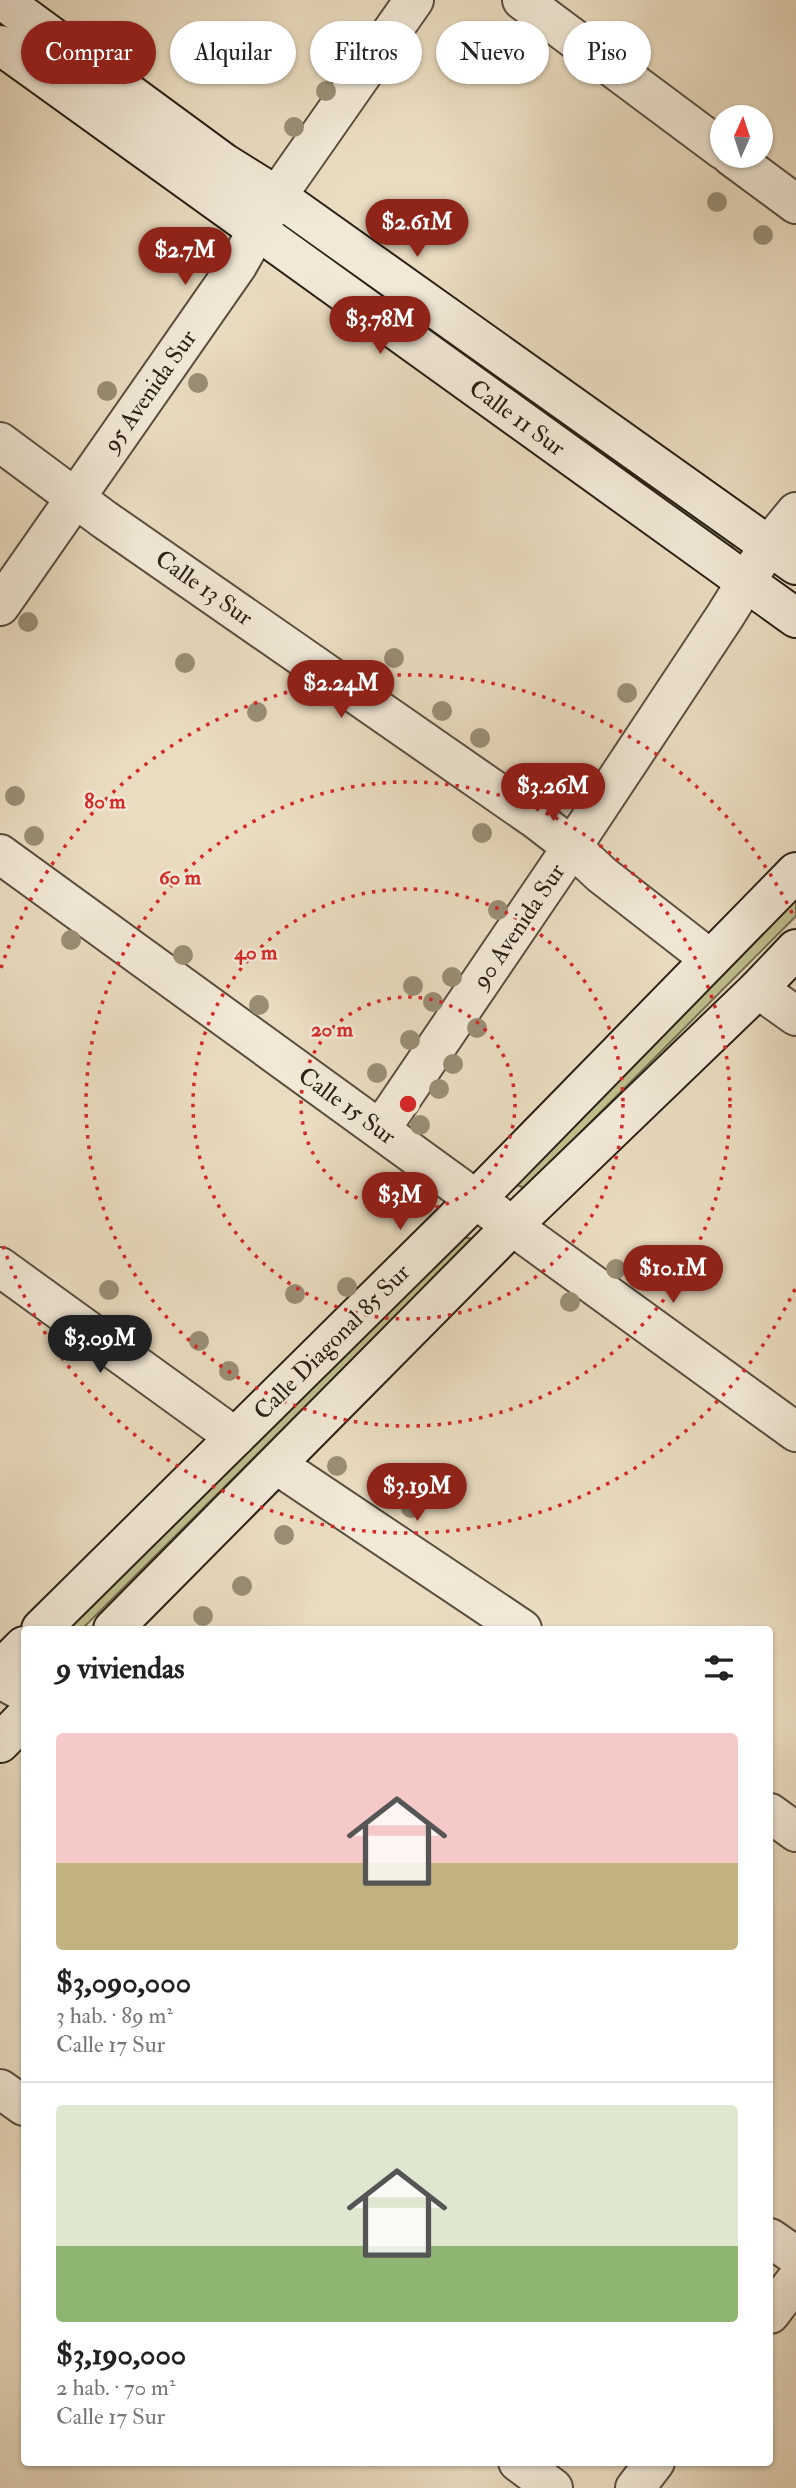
<!DOCTYPE html>
<html lang="es">
<meta charset="utf-8">
<style>
:root{--surface:#fff;--page:#f6f6f6;--text:#222;--muted:#767676;--line:#e0e0e0;--accent:#8f2418}
body{margin:0;font-family:"IM FELL Double Pica",serif;background:var(--page);color:var(--text);height:100vh;display:flex;flex-direction:column;font-size:26px;white-space:nowrap}
*{box-sizing:border-box;margin:0}
p{font-size:23px;color:var(--muted)}
.icon{flex:none;width:38px;height:38px;fill:none;stroke:currentColor;stroke-width:2;stroke-linecap:round;stroke-linejoin:round}
.map{position:relative;flex:1;overflow:hidden}
.panel{position:absolute;left:21px;top:1626px;width:752px;height:840px;display:flex;flex-direction:column;background:var(--surface);border-radius:7px;box-shadow:0 2px 5px #0004}
.panel>*{flex:none}
.banner{position:absolute;left:21px;top:21px;width:754px;height:63px;display:flex;gap:14px}
.needle{width:46px;rotate:3deg}
.controls{position:absolute;left:710px;top:105px;display:grid;gap:14px}
.controls a{display:grid;place-items:center;width:63px;height:63px;border-radius:50%;background:var(--surface);box-shadow:0 2px 5px #0004;font-size:35px}
.price{position:absolute;translate:-50% -60px;padding:0 16px;border-radius:24px;background:var(--accent);color:#fff;font-size:23px;line-height:46px;filter:drop-shadow(0 2px 4px #0008)}
.price::after{content:'';position:absolute;left:50%;top:42px;width:21px;height:16px;margin-left:-10px;background:inherit;clip-path:polygon(0 0,100% 0,50% 100%)}
.price.selected{background:#222;color:#fff}
ul{padding:0;list-style:none}
li{display:grid;align-content:center;gap:14px;height:371px;padding:0 35px}
li+li{border-top:2px solid var(--line)}
li span{display:grid;place-items:center;height:217px;border-radius:7px;color:#555}
li>.icon{margin-inline-start:auto}
span .icon{width:126px;height:126px;fill:#fffc;stroke-width:1}
li b{font-size:30px}
h2{display:flex;justify-content:space-between;align-items:center;height:84px;padding:0 35px;font-size:30px}
.chip{padding:0 24px;border-radius:32px;background:var(--surface);box-shadow:0 2px 5px #0004;font-size:24px;line-height:63px}
.chip.selected{background:var(--accent);color:#fff}
.map>svg:first-child{display:block}
</style>
<div class="map">
<svg width="796" height="2488" viewBox="0 0 796 2488">
<rect width="100%" height="100%" fill="#eadcc0"/>
<filter id="stains"><feTurbulence type="fractalNoise" baseFrequency=".00286" numOctaves="4"/><feColorMatrix values="0 0 0 0 .2 0 0 0 0 .09 0 0 0 0 .02 0 0 0 .5 -.17"/></filter>
<radialGradient id="worn" r=".72"><stop offset=".6" stop-color="#630" stop-opacity="0"/><stop offset="1" stop-color="#630" stop-opacity=".3"/></radialGradient>
<!-- green -->
<path fill="#bfbe8d" stroke="#746f50" stroke-width="2" d="M299,230L735,543L730,550L291,235Z
M796,900V916L525,1188L514,1184Z
M457,1236L473,1239L82,1629H65Z"/>
<g fill="none" stroke-linecap="round" stroke-linejoin="round">
<defs>
<path id="minor" d="M522,0L723,150
M731,156L796,204
M0,442L105,520L537,820L572,847L602,875L710,959
M0,606L237,266L277,196L414,0
M0,854L796,1432
M758,989L796,1016
M380,1130L572,847L725,616L769,545L796,512
M0,1267L235,1437
M277,1465L522,1629
M0,1679L24,1692
M770,1813L796,1832
M0,2089L24,2106
M770,2238L796,2256
M770,2314L796,2280
M518,2462L553,2488
M635,2488L655,2462"/>
<path id="secondary" d="M2,0L224,163L277,196L796,565
M0,45L796,618
M41,1629L476,1199L796,872
M113,1629L513,1225L758,989L796,949
M0,1670L24,1646
M0,1743L24,1718"/>
</defs>
<!-- minor casing -->
<use href="#minor" stroke="#5a4f3f" stroke-width="42"/>
<!-- secondary casing -->
<use href="#secondary" stroke="#2a2014" stroke-width="42"/>
<!-- minor -->
<use href="#minor" stroke="#f1e8d6" stroke-width="38"/>
<!-- secondary -->
<use href="#secondary" stroke="#f1e8d6" stroke-width="38"/>
</g>
<!-- trees -->
<g fill="#998e75">
<circle cx="326" cy="91" r="10"/>
<circle cx="294" cy="127" r="10"/>
<circle cx="717" cy="202" r="10"/>
<circle cx="763" cy="235" r="10"/>
<circle cx="198" cy="383" r="10"/>
<circle cx="107" cy="391" r="10"/>
<circle cx="28" cy="622" r="10"/>
<circle cx="394" cy="658" r="10"/>
<circle cx="185" cy="663" r="10"/>
<circle cx="627" cy="693" r="10"/>
<circle cx="442" cy="711" r="10"/>
<circle cx="257" cy="712" r="10"/>
<circle cx="480" cy="738" r="10"/>
<circle cx="15" cy="796" r="10"/>
<circle cx="482" cy="833" r="10"/>
<circle cx="34" cy="836" r="10"/>
<circle cx="498" cy="910" r="10"/>
<circle cx="71" cy="940" r="10"/>
<circle cx="183" cy="955" r="10"/>
<circle cx="452" cy="977" r="10"/>
<circle cx="413" cy="986" r="10"/>
<circle cx="433" cy="1002" r="10"/>
<circle cx="259" cy="1005" r="10"/>
<circle cx="477" cy="1028" r="10"/>
<circle cx="410" cy="1040" r="10"/>
<circle cx="453" cy="1064" r="10"/>
<circle cx="377" cy="1073" r="10"/>
<circle cx="439" cy="1089" r="10"/>
<circle cx="420" cy="1125" r="10"/>
<circle cx="616" cy="1269" r="10"/>
<circle cx="347" cy="1287" r="10"/>
<circle cx="109" cy="1290" r="10"/>
<circle cx="295" cy="1294" r="10"/>
<circle cx="570" cy="1302" r="10"/>
<circle cx="199" cy="1341" r="10"/>
<circle cx="229" cy="1371" r="10"/>
<circle cx="337" cy="1466" r="10"/>
<circle cx="382" cy="1481" r="10"/>
<circle cx="411" cy="1508" r="10"/>
<circle cx="284" cy="1535" r="10"/>
<circle cx="242" cy="1586" r="10"/>
<circle cx="203" cy="1616" r="10"/>
</g>
<!-- distance rings -->
<g fill="none" stroke="#d62828" stroke-width="3.5" stroke-dasharray="3.5 7">
<circle cx="408" cy="1104" r="107"/>
<circle cx="408" cy="1104" r="215"/>
<circle cx="408" cy="1104" r="322"/>
<path d="M795 1289A429 429 0 0 1 1 1240M1 968A429 429 0 0 1 795 919"/>
</g>
<g text-anchor="middle" dominant-baseline="central" stroke-width="5" stroke-linejoin="round" paint-order="stroke">
<!-- street labels -->
<g font-size="24" fill="#2a2014" stroke="#f1e8d6">
<text transform="translate(150 391) rotate(-55)">95 Avenida Sur</text>
<text transform="translate(517 418) rotate(36)">Calle 11 Sur</text>
<text transform="translate(204 588) rotate(35)">Calle 13 Sur</text>
<text transform="translate(519 926) rotate(-56)">90 Avenida Sur</text>
<text transform="translate(347 1106) rotate(36)">Calle 15 Sur</text>
<text transform="translate(332 1342) rotate(-45)">Calle Diagonal 85 Sur</text>
</g>
</g>
<circle cx="408" cy="1104" r="10" fill="#d62828" stroke="#f1e8d6" stroke-width="3.5"/>
<g font-size="21" text-anchor="middle" font-weight="bold" fill="#d62828" stroke="#f1e8d6" stroke-width="5" stroke-linejoin="round" paint-order="stroke">
<text x="105" y="808">80 m</text>
<text x="180" y="884">60 m</text>
<text x="256" y="959">40 m</text>
<text x="332" y="1036">20 m</text>
</g>
<rect width="100%" height="100%" filter="url(#stains)"/>
<rect width="100%" height="100%" fill="url(#worn)"/>
</svg>
<div class="controls">
<a><svg class="needle" viewBox="-14 -14 28 28"><path d="M0-13l5 13h-10z" fill="#e53935"/><path d="M0 13l5-13h-10z" fill="#767676"/></svg></a>
</div>
<b class="price" style="left:417px;top:259px">$2.61M</b>
<b class="price" style="left:185px;top:287px">$2.7M</b>
<b class="price" style="left:380px;top:356px">$3.78M</b>
<b class="price" style="left:341px;top:720px">$2.24M</b>
<b class="price" style="left:553px;top:823px">$3.26M</b>
<b class="price" style="left:400px;top:1232px">$3M</b>
<b class="price" style="left:673px;top:1305px">$10.1M</b>
<b class="price selected" style="left:100px;top:1375px">$3.09M</b>
<b class="price" style="left:417px;top:1523px">$3.19M</b>
<div class="banner">
<a class="chip selected">Comprar</a>
<a class="chip">Alquilar</a>
<a class="chip">Filtros</a>
<a class="chip">Nuevo</a>
<a class="chip">Piso</a>
</div>
<section class="panel">
<h2>9 viviendas<svg class="icon" aria-label="filters" viewBox="0 0 24 24"><path d="M4 7h16M4 17h16"/><circle cx="9" cy="7" r="2"/><circle cx="15" cy="17" r="2"/></svg></h2>
<ul>
<li><span style="background:linear-gradient(#f6c9c9 60%,#c2b280 0)"><svg class="icon" aria-label="home" viewBox="0 0 24 24"><path d="M3 11l9-7 9 7M6 9v11h12V9"/></svg></span><div><b>$3,090,000</b><p>3 hab. · 89 m²</p><p>Calle 17 Sur</p></div></li>
<li><span style="background:linear-gradient(#dfe7d0 65%,#8fb573 0)"><svg class="icon" aria-label="home" viewBox="0 0 24 24"><path d="M3 11l9-7 9 7M6 9v11h12V9"/></svg></span><div><b>$3,190,000</b><p>2 hab. · 70 m²</p><p>Calle 17 Sur</p></div></li>
</ul>
</section>
</div>
